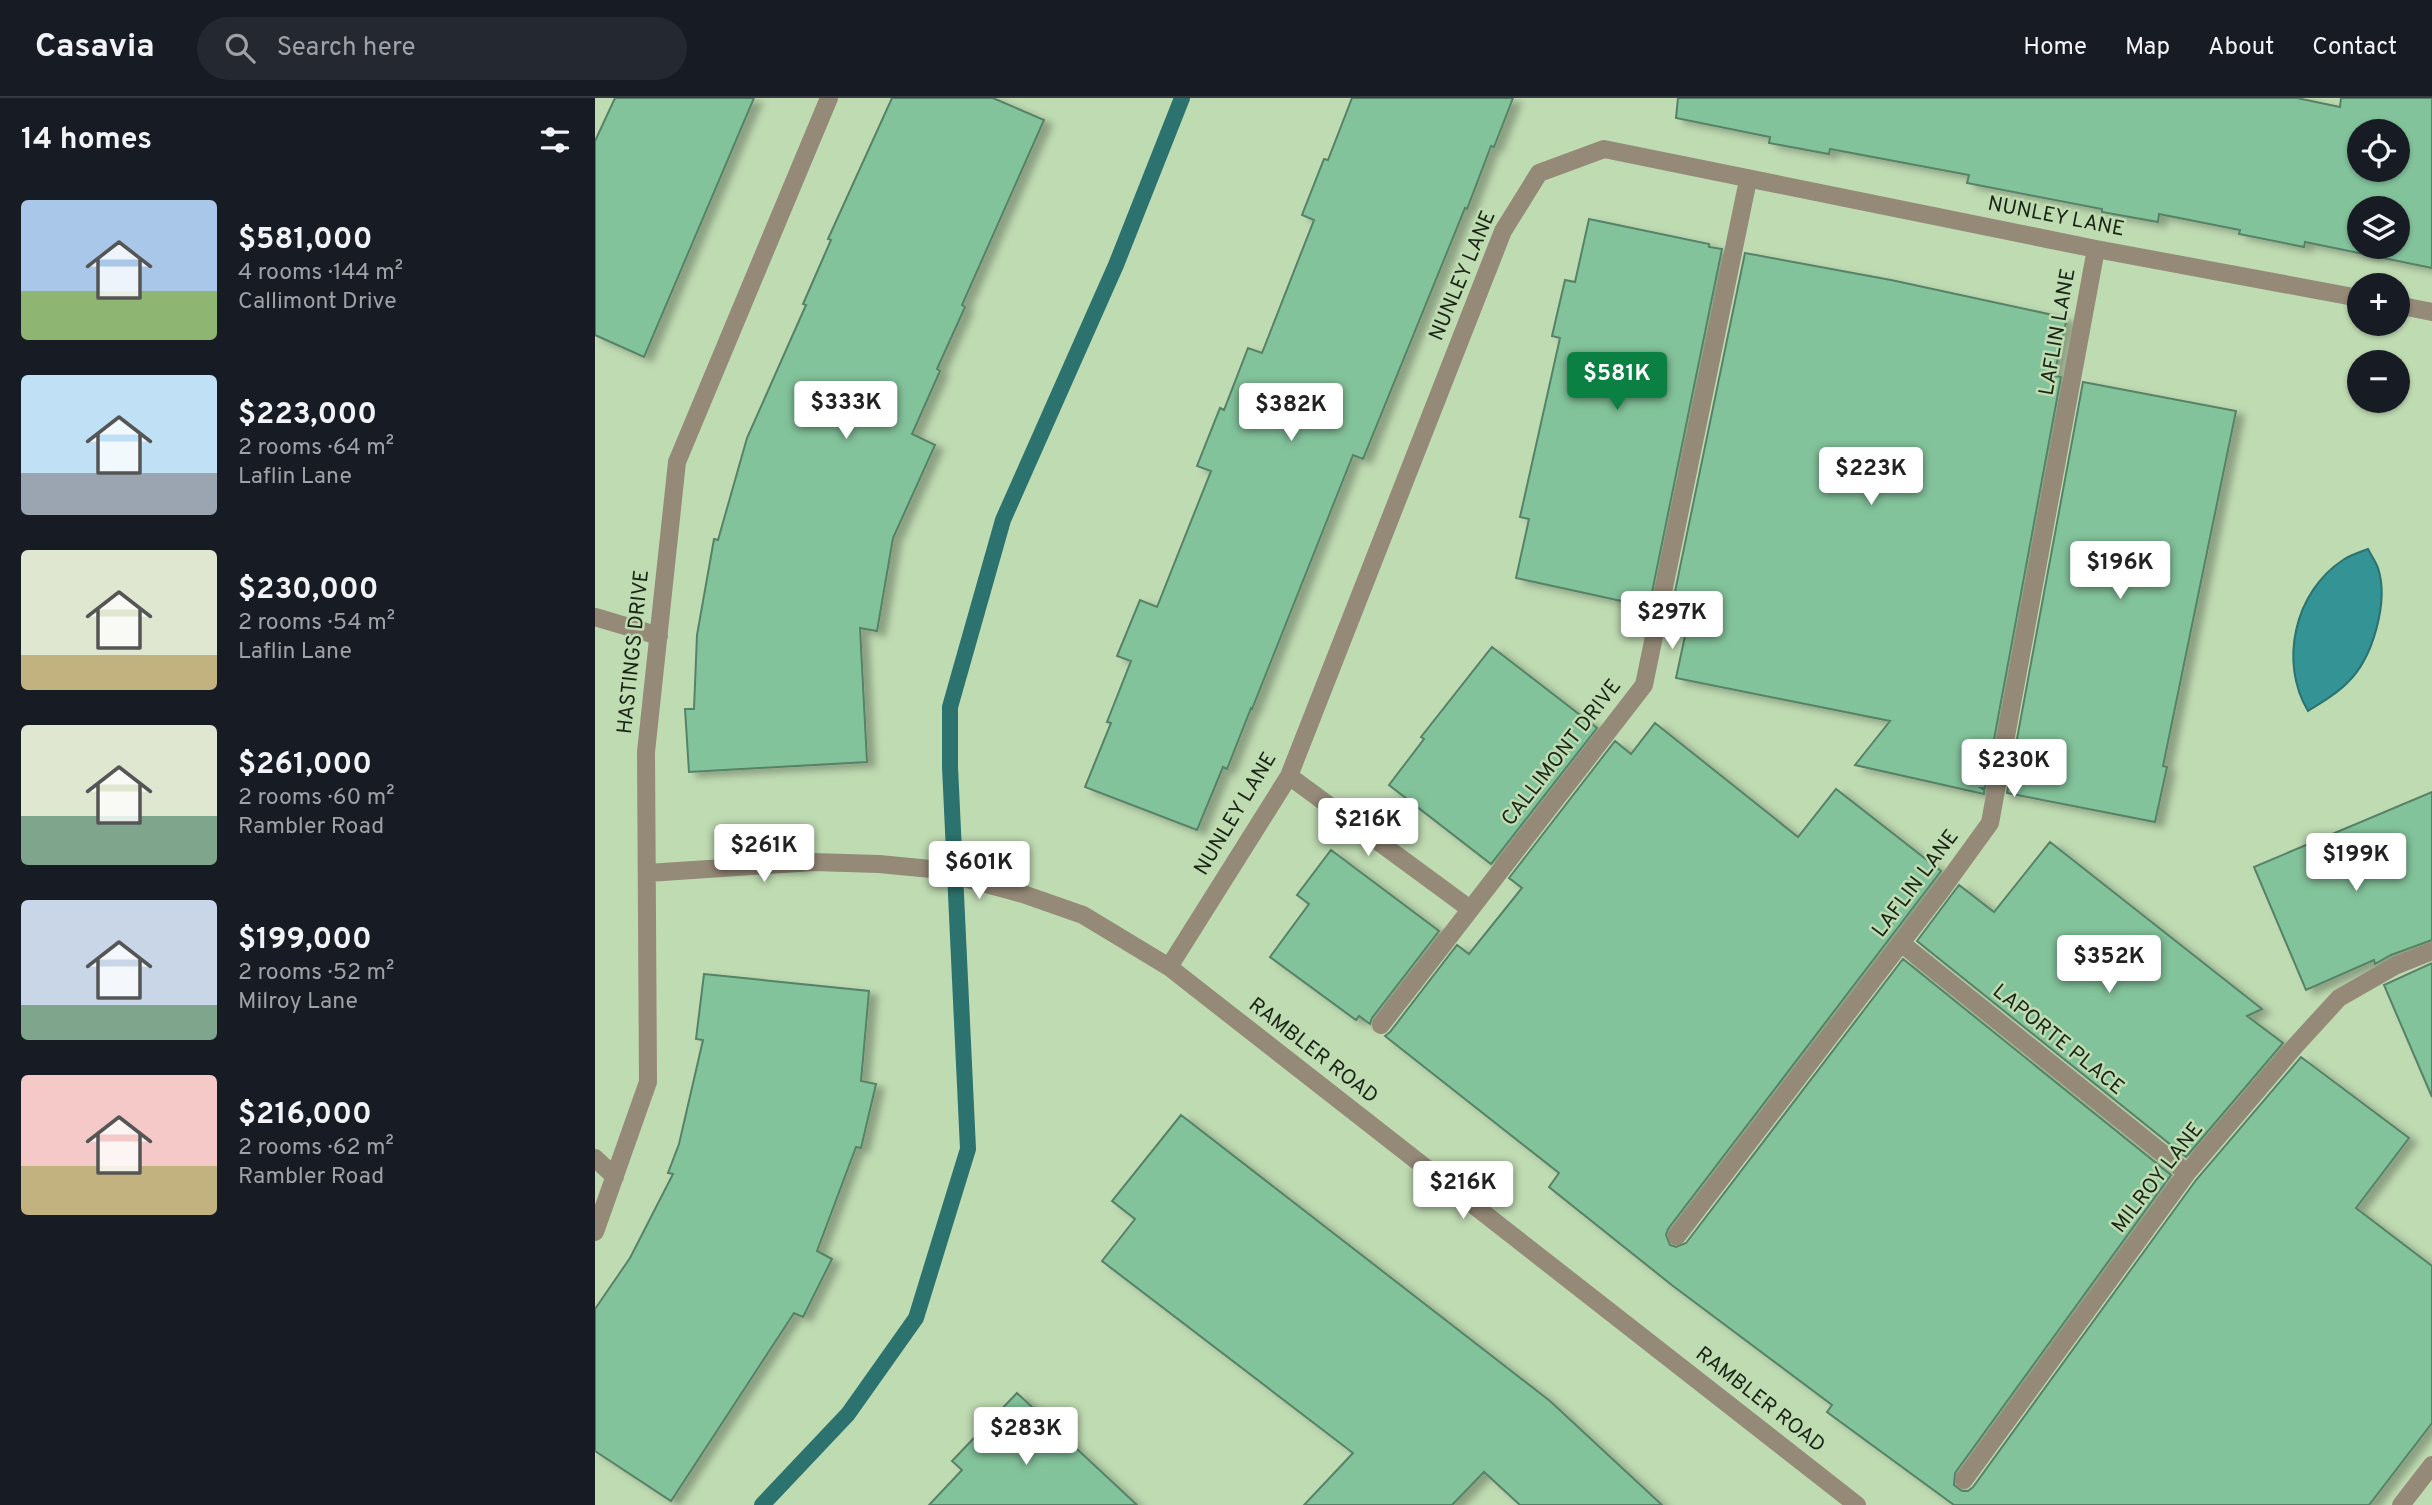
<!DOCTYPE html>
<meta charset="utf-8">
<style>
:root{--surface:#171b24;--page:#242831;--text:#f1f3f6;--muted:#9ea1a6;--line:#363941;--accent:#0b8043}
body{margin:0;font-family:Overpass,sans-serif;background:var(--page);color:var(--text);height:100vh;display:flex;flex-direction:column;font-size:26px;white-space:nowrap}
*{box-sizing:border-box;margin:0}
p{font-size:23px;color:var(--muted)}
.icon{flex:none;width:38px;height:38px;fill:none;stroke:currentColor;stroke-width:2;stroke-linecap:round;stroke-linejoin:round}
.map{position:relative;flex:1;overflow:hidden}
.side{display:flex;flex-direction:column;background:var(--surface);width:595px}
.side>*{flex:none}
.controls{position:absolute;left:1752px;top:21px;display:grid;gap:14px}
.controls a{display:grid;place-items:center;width:63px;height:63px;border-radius:50%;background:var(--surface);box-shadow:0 2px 5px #0004;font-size:35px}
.price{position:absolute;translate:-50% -60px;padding:0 16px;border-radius:7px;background:#fff;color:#222;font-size:23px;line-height:46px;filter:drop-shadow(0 2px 4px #0008)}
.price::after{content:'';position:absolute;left:50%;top:42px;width:21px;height:16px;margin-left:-10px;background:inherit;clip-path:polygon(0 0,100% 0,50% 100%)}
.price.selected{background:var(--accent);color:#fff}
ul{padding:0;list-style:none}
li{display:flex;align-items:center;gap:21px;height:175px;padding:0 21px}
li span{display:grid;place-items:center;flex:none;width:196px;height:140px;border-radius:7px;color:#555}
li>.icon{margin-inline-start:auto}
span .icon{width:84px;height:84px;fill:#fffc;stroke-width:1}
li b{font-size:30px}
h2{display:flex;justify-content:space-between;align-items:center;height:84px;padding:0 21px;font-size:30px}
header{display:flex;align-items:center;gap:42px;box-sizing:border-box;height:98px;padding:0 35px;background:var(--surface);border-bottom:2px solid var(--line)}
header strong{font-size:33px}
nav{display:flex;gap:38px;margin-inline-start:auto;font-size:24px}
.search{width:490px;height:63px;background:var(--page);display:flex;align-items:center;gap:18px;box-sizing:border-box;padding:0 24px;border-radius:38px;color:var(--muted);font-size:26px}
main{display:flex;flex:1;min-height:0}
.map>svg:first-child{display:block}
</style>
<header>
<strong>Casavia</strong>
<div class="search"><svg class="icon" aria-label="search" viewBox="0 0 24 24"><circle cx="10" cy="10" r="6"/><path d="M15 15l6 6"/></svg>Search here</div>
<nav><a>Home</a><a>Map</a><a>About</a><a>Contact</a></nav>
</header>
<main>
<section class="side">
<h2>14 homes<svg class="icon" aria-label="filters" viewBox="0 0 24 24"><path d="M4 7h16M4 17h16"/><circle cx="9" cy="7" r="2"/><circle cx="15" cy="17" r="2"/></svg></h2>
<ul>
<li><span style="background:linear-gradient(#a9c7e8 65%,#8fb573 0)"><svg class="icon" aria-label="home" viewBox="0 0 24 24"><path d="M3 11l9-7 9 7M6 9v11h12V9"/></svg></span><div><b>$581,000</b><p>4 rooms · 144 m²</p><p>Callimont Drive</p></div></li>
<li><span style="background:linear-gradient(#bfe0f5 70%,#9aa5b1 0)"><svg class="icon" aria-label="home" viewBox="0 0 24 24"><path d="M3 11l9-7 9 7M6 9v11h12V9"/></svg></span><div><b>$223,000</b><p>2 rooms · 64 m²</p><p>Laflin Lane</p></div></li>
<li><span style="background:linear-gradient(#dfe7d0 75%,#c2b280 0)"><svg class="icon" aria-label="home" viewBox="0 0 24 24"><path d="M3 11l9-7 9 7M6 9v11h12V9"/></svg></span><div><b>$230,000</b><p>2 rooms · 54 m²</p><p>Laflin Lane</p></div></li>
<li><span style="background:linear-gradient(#dfe7d0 65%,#7fa58c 0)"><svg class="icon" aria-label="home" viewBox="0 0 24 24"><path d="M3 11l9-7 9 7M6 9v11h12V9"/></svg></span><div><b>$261,000</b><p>2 rooms · 60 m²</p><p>Rambler Road</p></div></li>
<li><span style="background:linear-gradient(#c9d6e8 75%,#7fa58c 0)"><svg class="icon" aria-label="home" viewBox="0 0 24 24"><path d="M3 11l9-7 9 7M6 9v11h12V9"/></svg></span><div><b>$199,000</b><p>2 rooms · 52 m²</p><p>Milroy Lane</p></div></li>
<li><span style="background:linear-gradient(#f6c9c9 65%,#c2b280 0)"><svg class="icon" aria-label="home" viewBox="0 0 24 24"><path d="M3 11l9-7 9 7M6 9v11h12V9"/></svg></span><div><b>$216,000</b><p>2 rooms · 62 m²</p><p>Rambler Road</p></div></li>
</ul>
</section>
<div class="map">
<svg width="1837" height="1407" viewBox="0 0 1837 1407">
<defs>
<filter id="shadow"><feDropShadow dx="8" dy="4.5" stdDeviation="3.5" flood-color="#0004"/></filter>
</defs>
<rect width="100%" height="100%" fill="#bfdbb2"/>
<!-- water -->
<path fill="#349394" stroke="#2c726e" stroke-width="2" d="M1773,451C1776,457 1781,464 1783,470C1794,503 1778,560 1753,584C1742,596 1727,604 1713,613C1684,565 1699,494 1748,462C1755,457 1765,454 1773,451Z"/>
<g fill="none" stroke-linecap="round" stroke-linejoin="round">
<!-- stream -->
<path stroke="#2c726e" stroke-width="16" d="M167,1407L253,1316L321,1220L373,1051L355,669V609L408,422L521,167L587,0"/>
</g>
<!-- building -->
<path fill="#83c39b" stroke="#578267" stroke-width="2" fill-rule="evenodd" filter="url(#shadow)" d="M20,0H159L49,259L0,237V43Z
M297,0H398L449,22L367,207L370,209L342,271L345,273L317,336L340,347L298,440L282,533L265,530L272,664L94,674L90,611H99L102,537L119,441L123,442L152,340L211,207L208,206L236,142L233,141Z
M757,0H918L899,49L896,48L872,111L870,110L768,361L758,357L657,611L656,610L632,671L628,669L602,732L490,689L516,625L512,624L536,563L522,558L545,502L562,509L616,373L602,368L625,310L629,312L653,250L667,255L719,122L707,117L729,61L733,62Z
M1083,0H1702L1745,9L1746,0H1837V170L1710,144L1709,149L1644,136L1645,132L1564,116L1563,124L1507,114V111L1372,85L1374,77L1235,51L1234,56L1174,45L1175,39L1081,20ZM1764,33H1802V72H1764ZM1764,110H1802V149H1764Z
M994,121L1114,146V149L1127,151L1054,509L921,480L934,421L925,419L965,240L957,238L970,182L980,184Z
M1150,155L1296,182L1472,220L1459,278L1466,279L1390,690H1386L1389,692V696L1260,667L1295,623L1081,580L1094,519L1076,513Z
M1488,284L1641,313L1568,668L1572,669L1560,724L1412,695Z
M897,549L1002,630L896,766L794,687L829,641L826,639Z
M1060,625L1203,739L1241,691L1346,773L1073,1131L1071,1137L1075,1147L1081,1149L1091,1145L1308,861L1576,1077L1360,1375L1359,1387L1367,1393H1373L1378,1389L1601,1082L1706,959L1814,1040L1761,1110L1837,1168V1325L1774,1407H1359L1232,1314L1237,1307L1078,1188L954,1089L964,1075L790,938L795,934L862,847L874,856L927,790L914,780L1020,643L1036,656Z
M1837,694V842L1796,857L1780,866L1779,862L1711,892L1659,769Z
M1455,744L1667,911L1652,918L1688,945L1591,1059L1322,843L1364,787L1399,814Z
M736,752L844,833L777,920L775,926L764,918L761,922L675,859L714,806L702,797Z
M1837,865V999L1789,887Z
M109,876L274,893L266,983L281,986L266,1050L261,1049L222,1153L237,1161L208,1219L199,1215L76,1403L0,1353V1211L35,1160L78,1076L73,1075L84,1046L108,942L101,941Z
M586,1017L955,1303L1067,1407H925L889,1374L857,1407H709L758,1355L507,1163L540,1121L517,1103Z
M422,1295L542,1407H334L367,1372L357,1363Z"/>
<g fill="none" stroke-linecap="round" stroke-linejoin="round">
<!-- street -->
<path stroke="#958978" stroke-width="18" d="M1802,207L1837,214
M0,519L64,538
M694,678L875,811
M53,775L218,764L284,766L336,771L428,796L488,817L574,869L1262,1407
M1306,845L1592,1075
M574,869L694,678L908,133L944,75L1009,51L1501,151L1764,200
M786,927L1049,587L1153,82
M0,1060L20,1079
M0,1134L53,984L51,654L82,364L234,0
M1082,1138L1345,794L1395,725L1501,151
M1369,1382L1592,1075L1701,947L1744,900L1800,868L1837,853
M1806,1407L1837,1367"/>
</g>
<g text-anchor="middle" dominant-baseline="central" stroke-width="5" stroke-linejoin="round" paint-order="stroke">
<!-- street labels -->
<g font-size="21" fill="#1a2516" stroke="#bfdbb2">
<text transform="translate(1461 119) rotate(11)">NUNLEY LANE</text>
<text transform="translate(868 178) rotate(-67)">NUNLEY LANE</text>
<text transform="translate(1463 234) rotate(-80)">LAFLIN LANE</text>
<text transform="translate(39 554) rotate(-84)">HASTINGS DRIVE</text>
<text transform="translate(967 655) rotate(-52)">CALLIMONT DRIVE</text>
<text transform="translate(641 716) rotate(-59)">NUNLEY LANE</text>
<text transform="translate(1321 786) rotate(-53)">LAFLIN LANE</text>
<text transform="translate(1463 942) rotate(39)">LAPORTE PLACE</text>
<text transform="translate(718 953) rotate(38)">RAMBLER ROAD</text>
<text transform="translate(1563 1080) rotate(-52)">MILROY LANE</text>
<text transform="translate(1165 1302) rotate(38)">RAMBLER ROAD</text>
</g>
</g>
</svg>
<div class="controls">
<a><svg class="icon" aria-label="locate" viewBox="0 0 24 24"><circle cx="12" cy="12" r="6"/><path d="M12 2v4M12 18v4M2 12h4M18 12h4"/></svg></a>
<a><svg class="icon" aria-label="layers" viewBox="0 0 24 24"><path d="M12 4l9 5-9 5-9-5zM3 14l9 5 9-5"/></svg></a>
<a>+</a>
<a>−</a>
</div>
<b class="price selected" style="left:1022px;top:314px">$581K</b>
<b class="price" style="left:251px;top:343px">$333K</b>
<b class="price" style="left:696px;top:345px">$382K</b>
<b class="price" style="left:1276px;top:409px">$223K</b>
<b class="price" style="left:1525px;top:503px">$196K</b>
<b class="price" style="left:1077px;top:553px">$297K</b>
<b class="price" style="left:1419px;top:701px">$230K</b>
<b class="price" style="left:773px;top:760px">$216K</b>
<b class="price" style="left:169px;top:786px">$261K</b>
<b class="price" style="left:1761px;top:795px">$199K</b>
<b class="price" style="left:384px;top:803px">$601K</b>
<b class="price" style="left:1514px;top:897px">$352K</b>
<b class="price" style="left:868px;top:1123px">$216K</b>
<b class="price" style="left:431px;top:1369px">$283K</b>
</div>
</main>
